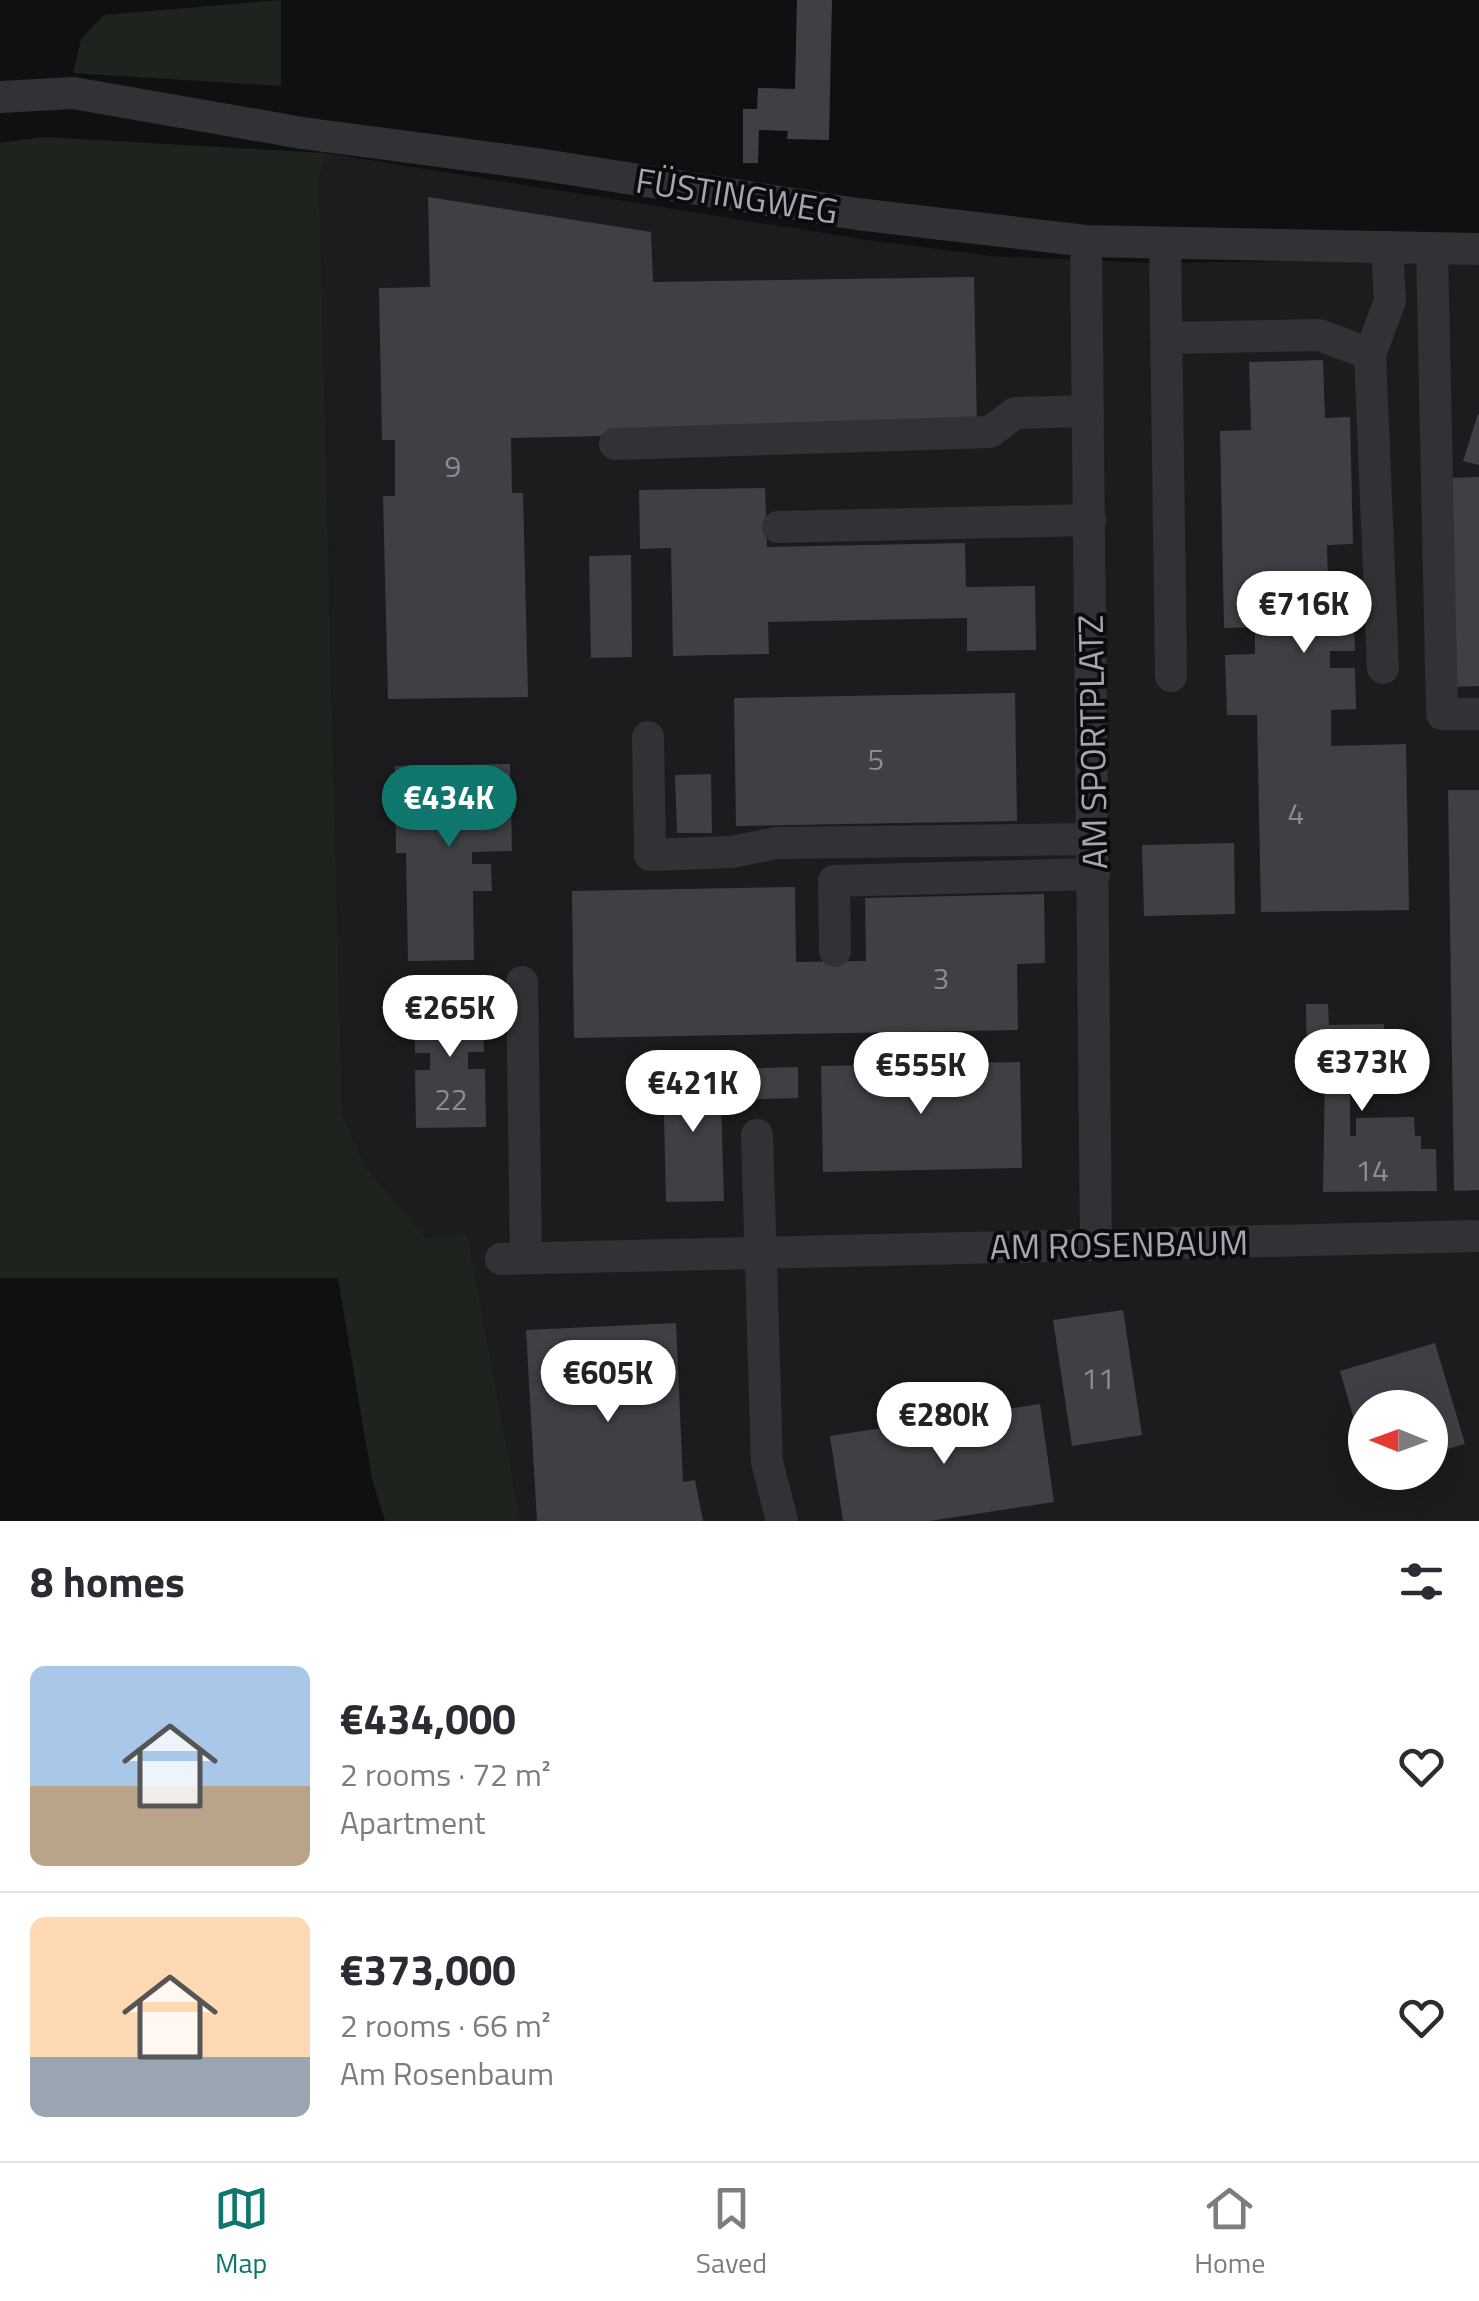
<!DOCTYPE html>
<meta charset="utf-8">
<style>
:root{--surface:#fff;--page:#f2f2f3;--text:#2b2b33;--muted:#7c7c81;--line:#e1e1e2;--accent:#0f766e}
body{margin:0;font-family:"Titillium Web",sans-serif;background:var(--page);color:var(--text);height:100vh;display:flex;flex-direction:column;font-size:38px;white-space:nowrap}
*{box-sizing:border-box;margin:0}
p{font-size:32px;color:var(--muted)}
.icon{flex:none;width:55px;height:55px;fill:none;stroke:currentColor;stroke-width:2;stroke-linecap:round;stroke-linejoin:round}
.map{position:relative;height:1521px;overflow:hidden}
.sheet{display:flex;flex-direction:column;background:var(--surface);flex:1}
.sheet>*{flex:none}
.needle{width:65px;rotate:271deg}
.fabs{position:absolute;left:1348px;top:1390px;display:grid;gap:20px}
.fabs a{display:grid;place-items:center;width:100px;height:100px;border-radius:50%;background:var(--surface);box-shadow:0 5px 25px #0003;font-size:50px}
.price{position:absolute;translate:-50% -85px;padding:0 22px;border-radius:35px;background:#fff;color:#222;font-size:32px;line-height:65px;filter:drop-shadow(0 2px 5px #0008)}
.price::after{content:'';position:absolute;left:50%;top:60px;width:30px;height:22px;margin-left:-15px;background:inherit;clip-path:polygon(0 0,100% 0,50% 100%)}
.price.on{background:var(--accent);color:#fff}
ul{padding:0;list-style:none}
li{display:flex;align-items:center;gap:30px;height:250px;padding:0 30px}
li+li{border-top:2px solid var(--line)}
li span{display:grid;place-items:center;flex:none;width:280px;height:200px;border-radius:15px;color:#555}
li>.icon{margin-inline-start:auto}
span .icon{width:120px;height:120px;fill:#fffc;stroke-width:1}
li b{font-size:42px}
h2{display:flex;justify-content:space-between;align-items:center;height:120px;padding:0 30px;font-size:42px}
.dock{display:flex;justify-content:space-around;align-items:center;height:140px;border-top:2px solid var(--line);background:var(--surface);font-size:28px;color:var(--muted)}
.dock a{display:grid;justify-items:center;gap:5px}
.dock .on{color:var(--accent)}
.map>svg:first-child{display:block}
</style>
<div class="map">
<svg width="1479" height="1521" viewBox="0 0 1479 1521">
<rect width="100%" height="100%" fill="#101012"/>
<!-- built -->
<path fill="#1c1c1e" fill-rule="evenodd" d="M326,153L861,239L992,256L1152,263L1403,260L1479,265V1521H519L467,1234L426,1238L365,1166L342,1113L319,179ZM1365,1408H1430V1472H1365Z"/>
<!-- green -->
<path fill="#1d241e" d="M281,0V86L73,73L81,39L104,15Z
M43,137L326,153L319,179L342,1113L365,1166L426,1238L467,1233L520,1521H385L372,1479L338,1278H0V143Z"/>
<!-- building -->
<path fill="#3f4045" d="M797,0H832L829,140L787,139L788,131L759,130L758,163H743V109H757L758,88L795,89Z
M428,197L651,232L653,282L974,277L977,428L511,438L512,493H523L528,697L388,699L383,496H395V440H382L379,288L430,287Z
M1323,360L1325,418L1350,417L1353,544L1327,545L1328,584H1353L1355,651H1330V668H1355L1356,709L1331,710V746L1406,744L1409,910L1261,912L1257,715H1227L1225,655L1255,654V627L1224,628L1220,431L1251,430L1249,362Z
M1478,414H1479V465L1463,461Z
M1479,477V686L1452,687L1446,478Z
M765,488L767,547L965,543L966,587L1035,586L1036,650L967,651V618L768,622L769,654L673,656L671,548L640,549L639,490Z
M631,555L632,657L591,658L589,556Z
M1015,693L1017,821L736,826L734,698Z
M510,764L512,851L472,852V864H491L492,891H473L474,960L408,961L406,853H396L395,766Z
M711,774L712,833H677L675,775Z
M1448,790H1479V1190L1454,1191Z
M1234,843L1235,914L1144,916L1142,845Z
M795,887L796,962L866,961L865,898L1044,894L1045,963L1017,964L1018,1030L574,1038L572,891Z
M431,986H465L466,997L483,996L484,1052H468V1069H485L486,1127L416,1128L415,1070H430V1053H415V997H432Z
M1306,1004H1328L1329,1025L1384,1024V1080L1350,1081V1136H1356V1118L1414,1117L1415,1136H1421V1149H1436L1437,1191L1323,1192L1325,1074H1307Z
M1020,1062L1022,1168L823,1172L821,1066Z
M798,1067V1098L729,1100L728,1069Z
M720,1068L724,1201L666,1202L663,1070Z
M1123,1310L1142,1435L1072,1446L1053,1320Z
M676,1323L683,1482L695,1480L703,1521H537L526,1330Z
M1435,1343L1465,1444L1430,1454V1408H1365L1364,1454L1340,1371Z
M1040,1404L1054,1502L930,1521H843L830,1436Z"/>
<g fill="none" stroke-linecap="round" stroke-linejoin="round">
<!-- minor -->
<path stroke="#323236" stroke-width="32" d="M0,97L73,93L302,133L537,164L857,214L1086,241L1479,249
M1086,241L1096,1243
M1165,243L1171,676
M1432,249L1442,714H1479
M1166,338L1319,335L1370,354
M615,444L990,432L1015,413L1088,411
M778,527L1090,520
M1383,668L1370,354L1390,301L1387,248
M648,737L650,855L731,852L777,843L1093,839
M835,951L834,881L1094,874
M522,982L526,1258
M757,1135L767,1462L782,1521
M501,1259L1479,1236"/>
</g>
<g text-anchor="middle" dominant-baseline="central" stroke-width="8" stroke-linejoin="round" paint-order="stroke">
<!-- number labels -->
<g font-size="30" fill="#898d96">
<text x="453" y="466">9</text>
<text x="876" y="759">5</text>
<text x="1296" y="813">4</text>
<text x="941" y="978">3</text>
<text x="451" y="1099">22</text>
<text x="1372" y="1170">14</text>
<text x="1098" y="1378">11</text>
</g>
<!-- street labels -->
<g font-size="35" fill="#a2a7b1" stroke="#0b0b0d">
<text transform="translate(737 195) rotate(9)">FÜSTINGWEG</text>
<text transform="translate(1092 742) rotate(-91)">AM SPORTPLATZ</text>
<text transform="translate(1119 1244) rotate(-1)">AM ROSENBAUM</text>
</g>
</g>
</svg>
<div class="fabs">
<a><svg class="needle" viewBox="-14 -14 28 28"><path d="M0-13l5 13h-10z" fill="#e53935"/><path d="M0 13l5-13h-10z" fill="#7c7c81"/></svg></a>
</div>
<b class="price" style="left:1304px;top:656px">€716K</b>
<b class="price on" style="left:449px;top:850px">€434K</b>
<b class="price" style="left:450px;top:1060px">€265K</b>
<b class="price" style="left:1362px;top:1114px">€373K</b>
<b class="price" style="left:921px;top:1117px">€555K</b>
<b class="price" style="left:693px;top:1135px">€421K</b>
<b class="price" style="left:608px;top:1425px">€605K</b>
<b class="price" style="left:944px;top:1467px">€280K</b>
</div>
<section class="sheet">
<h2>8 homes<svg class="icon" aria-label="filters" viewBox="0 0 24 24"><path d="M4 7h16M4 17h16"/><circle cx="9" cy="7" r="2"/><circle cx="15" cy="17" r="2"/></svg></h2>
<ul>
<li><span style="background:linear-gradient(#a9c7e8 60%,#b9a48a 0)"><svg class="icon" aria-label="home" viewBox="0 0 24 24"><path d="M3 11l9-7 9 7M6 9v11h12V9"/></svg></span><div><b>€434,000</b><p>2 rooms · 72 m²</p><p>Apartment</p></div><svg class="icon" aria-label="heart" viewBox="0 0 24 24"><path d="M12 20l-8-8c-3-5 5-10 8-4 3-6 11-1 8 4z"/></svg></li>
<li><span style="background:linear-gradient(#ffd9b3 70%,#9aa5b1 0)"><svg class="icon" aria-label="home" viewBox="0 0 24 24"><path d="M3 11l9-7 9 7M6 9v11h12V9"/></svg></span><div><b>€373,000</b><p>2 rooms · 66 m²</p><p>Am Rosenbaum</p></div><svg class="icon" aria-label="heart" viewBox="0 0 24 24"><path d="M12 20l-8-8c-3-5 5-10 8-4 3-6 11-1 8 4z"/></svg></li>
</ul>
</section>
<nav class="dock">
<a class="on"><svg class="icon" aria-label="map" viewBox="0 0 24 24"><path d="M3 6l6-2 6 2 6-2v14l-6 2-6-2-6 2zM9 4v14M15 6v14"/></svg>Map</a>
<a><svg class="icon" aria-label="saved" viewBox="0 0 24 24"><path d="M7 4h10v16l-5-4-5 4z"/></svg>Saved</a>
<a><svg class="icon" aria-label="home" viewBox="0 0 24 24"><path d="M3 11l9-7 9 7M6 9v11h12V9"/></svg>Home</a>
</nav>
